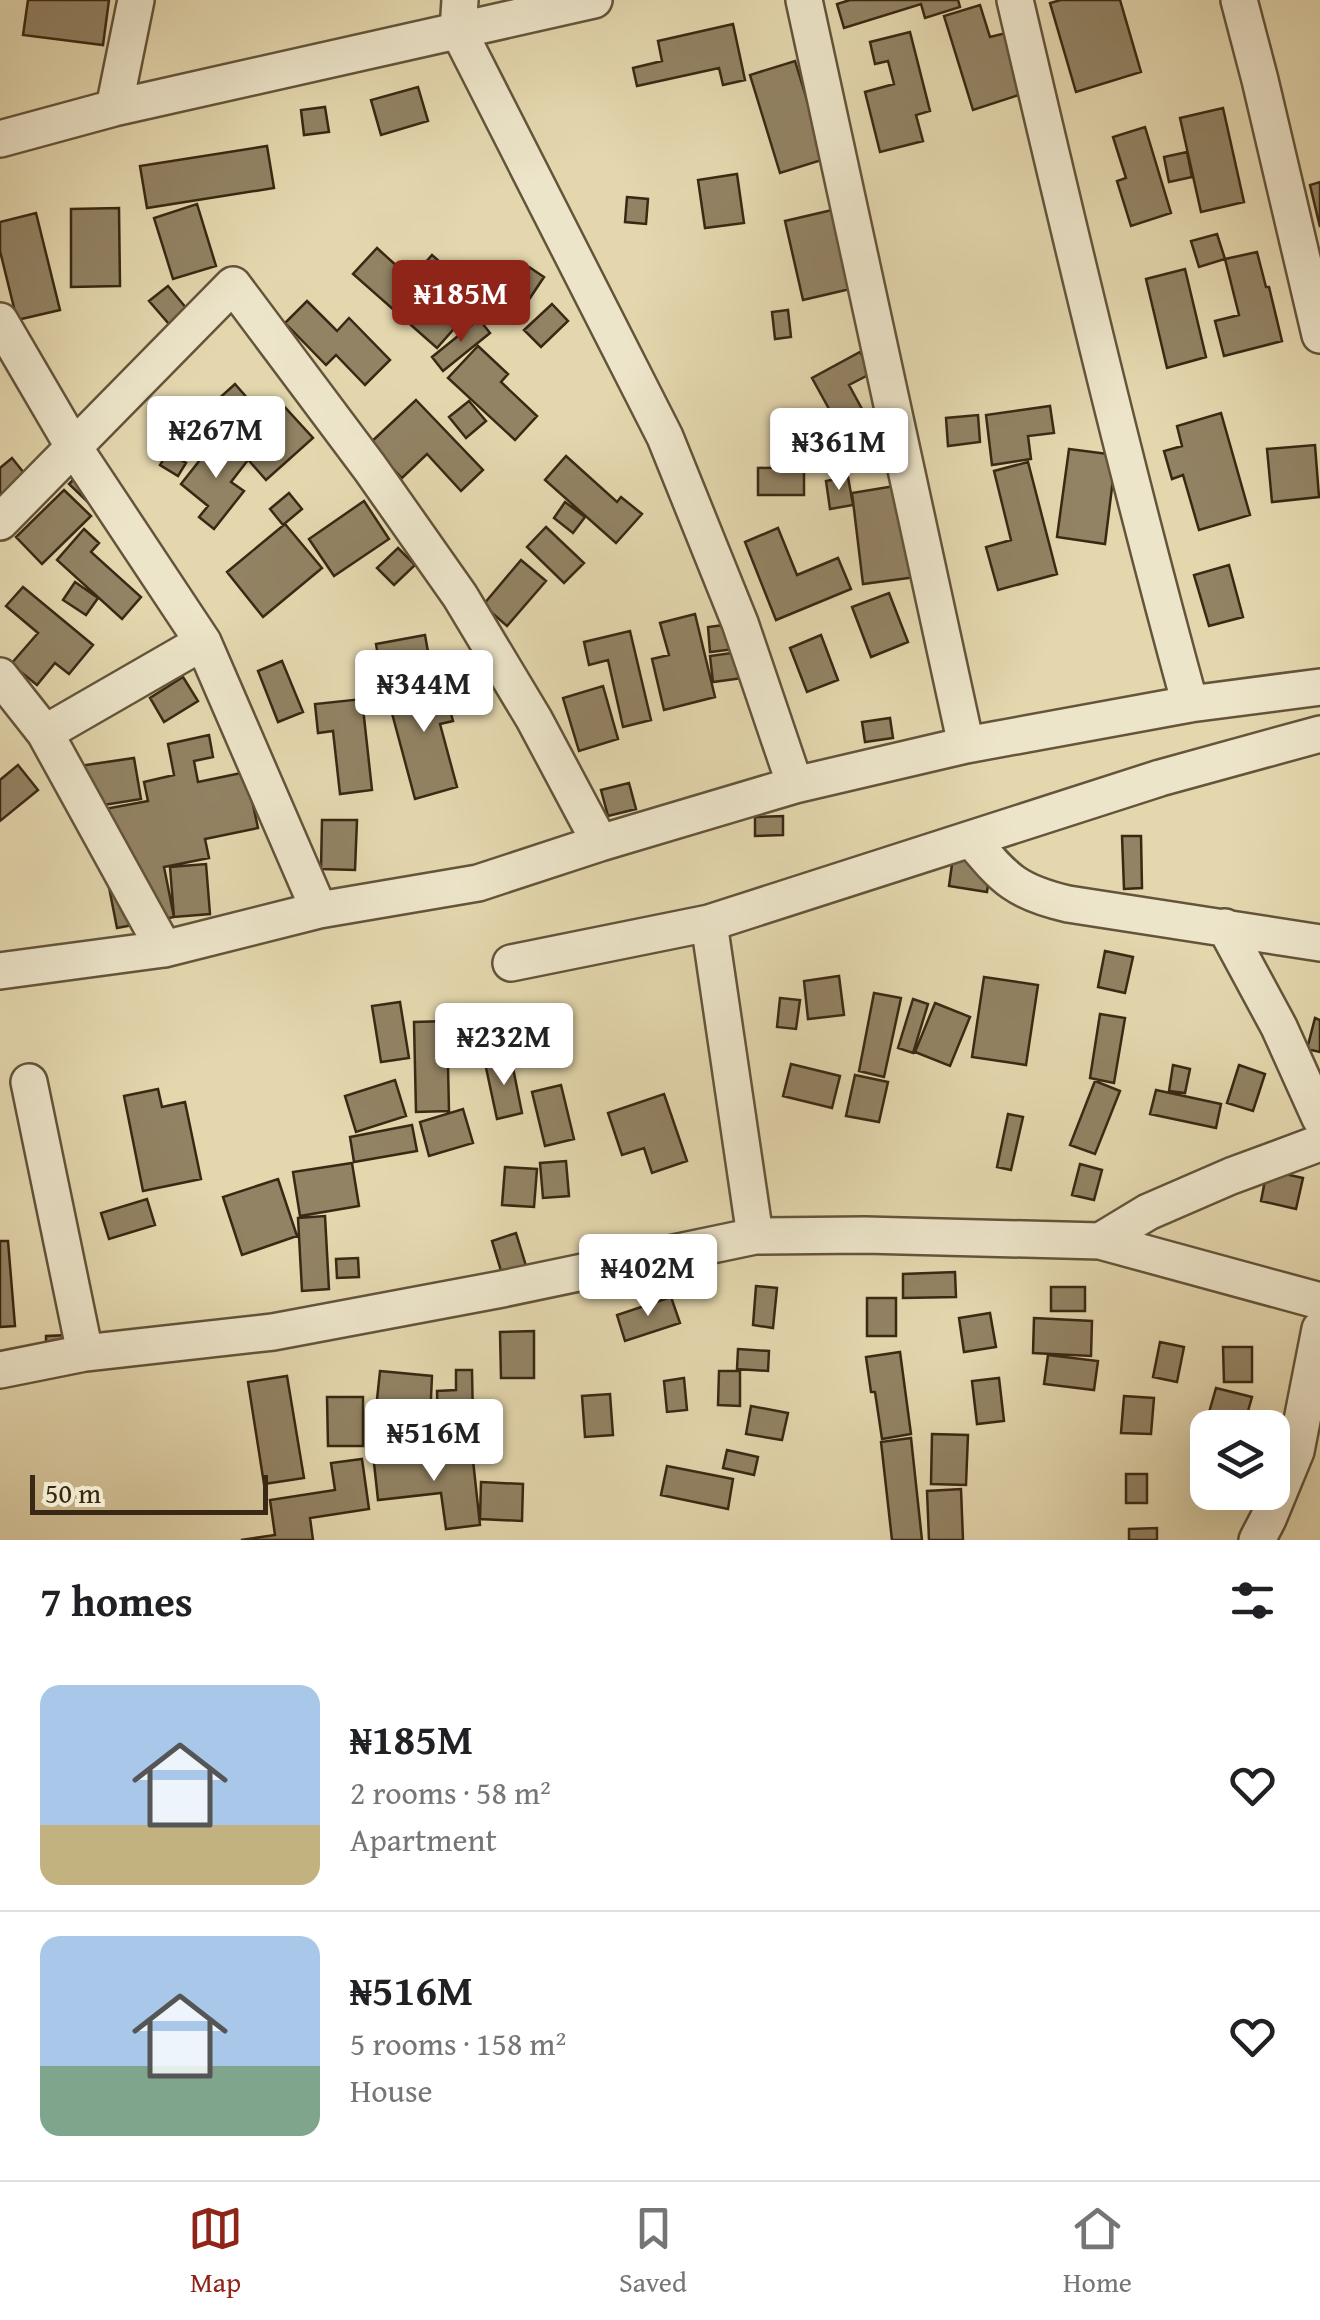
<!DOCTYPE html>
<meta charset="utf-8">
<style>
:root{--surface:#fff;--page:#f2f2f2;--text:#202124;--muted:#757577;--line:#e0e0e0;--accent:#8f2418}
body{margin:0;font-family:"Gentium Book Plus",serif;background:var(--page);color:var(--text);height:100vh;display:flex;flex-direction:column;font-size:38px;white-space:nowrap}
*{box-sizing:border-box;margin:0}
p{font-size:32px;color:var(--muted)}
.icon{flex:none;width:55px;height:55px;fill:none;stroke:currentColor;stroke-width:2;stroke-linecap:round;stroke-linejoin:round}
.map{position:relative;height:1540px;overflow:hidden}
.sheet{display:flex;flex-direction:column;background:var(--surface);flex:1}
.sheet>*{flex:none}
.buttons{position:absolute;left:1190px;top:1410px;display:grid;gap:20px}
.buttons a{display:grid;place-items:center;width:100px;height:100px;border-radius:20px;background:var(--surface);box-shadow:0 10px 40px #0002;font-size:50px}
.scale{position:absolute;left:30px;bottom:25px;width:238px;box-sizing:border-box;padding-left:10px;border:5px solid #392813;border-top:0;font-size:28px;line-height:35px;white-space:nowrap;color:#392813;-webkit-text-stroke:8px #ede5ca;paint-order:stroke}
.price{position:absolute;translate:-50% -85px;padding:0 22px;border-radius:10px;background:#fff;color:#222;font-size:32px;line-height:65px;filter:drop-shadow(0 2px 5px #0008)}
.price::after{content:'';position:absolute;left:50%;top:60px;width:30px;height:22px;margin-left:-15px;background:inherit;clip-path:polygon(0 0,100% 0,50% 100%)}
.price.on{background:var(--accent);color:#fff}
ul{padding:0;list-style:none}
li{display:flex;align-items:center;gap:30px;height:250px;padding:0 40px}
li+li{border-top:2px solid var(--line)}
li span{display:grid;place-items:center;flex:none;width:280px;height:200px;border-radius:20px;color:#555}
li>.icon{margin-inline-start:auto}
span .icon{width:120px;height:120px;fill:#fffc;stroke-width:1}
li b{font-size:42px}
h2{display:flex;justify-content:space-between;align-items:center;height:120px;padding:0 40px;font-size:42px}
.menu{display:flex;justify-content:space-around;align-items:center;height:140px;border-top:2px solid var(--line);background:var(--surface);font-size:28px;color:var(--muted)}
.menu a{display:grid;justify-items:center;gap:5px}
.menu .on{color:var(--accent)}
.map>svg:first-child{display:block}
</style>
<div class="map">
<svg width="1320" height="1540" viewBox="0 0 1320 1540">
<rect width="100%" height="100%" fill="#e4d7ae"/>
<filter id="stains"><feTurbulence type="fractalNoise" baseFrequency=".002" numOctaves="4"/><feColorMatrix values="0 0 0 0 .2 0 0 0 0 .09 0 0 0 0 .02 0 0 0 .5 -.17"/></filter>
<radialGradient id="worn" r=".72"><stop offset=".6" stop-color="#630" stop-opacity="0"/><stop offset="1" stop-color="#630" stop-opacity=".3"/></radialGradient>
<!-- building -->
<path fill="#928364" stroke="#392813" stroke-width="2.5" d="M28,0H109L103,45L23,35Z
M850,0H958L960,7L925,18L921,4L844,28L837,4Z
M1061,0H1120L1141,72L1076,92L1050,3Z
M980,5L990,37L1006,33L1025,93L973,110L944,16Z
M733,24L745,80L723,85L719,68L637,86L633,68L662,61L658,41Z
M910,32L930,111L916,115L923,141L880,152L865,92L894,84L888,61L875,64L870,42Z
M795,61L825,159L780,173L750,75Z
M418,87L428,121L381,135L371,100Z
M325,107L329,132L304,135L301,110Z
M1223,108L1244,202L1201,212L1180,118Z
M1145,127L1171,213L1131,226L1117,181L1126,178L1113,137Z
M267,146L274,188L147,208L140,166Z
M1187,152L1192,177L1169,182L1164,157Z
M737,174L744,223L705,228L698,180Z
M1320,182V227L1310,185Z
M627,197L648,199L646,224L625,222Z
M197,204L216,266L173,279L154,218Z
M119,208L120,286L71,287V209Z
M832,210L850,289L803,300L785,221Z
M36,213L60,310L17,320L0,251V222Z
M1217,234L1225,259L1199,267L1191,241Z
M377,248L411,279L432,255L481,298L437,348L353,274Z
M1257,252L1266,287H1269L1282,341L1224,356L1215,321L1239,315L1225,259Z
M529,267L544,277L528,301L513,291Z
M1185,269L1206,357L1167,368L1146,279Z
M168,286L187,309L169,324L149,301Z
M307,301L337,331L349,318L390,360L365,385L336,355L326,365L285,323Z
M552,304L568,321L541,347L524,330Z
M788,310L791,337L775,339L772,312Z
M479,319L490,333L443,371L432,357Z
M478,346L508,374L501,382L537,416L515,440L448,378Z
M860,352L872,373L849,385L875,433L850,447L812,378Z
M235,384L249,400L236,411L252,429L281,403L313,438L266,480L205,411Z
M416,400L483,470L461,491L427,454L402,478L369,444Z
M469,401L486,421L466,438L449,417Z
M1050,406L1054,433L1028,436L1031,459L992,465L986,415Z
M1221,413L1250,515L1199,530L1183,475L1172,479L1164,451L1182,446L1177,426Z
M978,415L980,442L948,446L946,418Z
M218,437L248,460L231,482L244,491L214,529L199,517L208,506L181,484Z
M1315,445L1319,497L1272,502L1267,449Z
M1069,449L1116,455L1105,544L1057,537Z
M168,452L186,463L178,476L160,465Z
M566,456L617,502L621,497L642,514L616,543L545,480Z
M12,458L28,478L0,502V468Z
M1028,462L1057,574L998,590L986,547L1011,540L994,471Z
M804,467V495H758V468Z
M84,469L93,507L69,484Z
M848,477L853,505L830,509L826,481Z
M907,484L924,576L863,584L852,493Z
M64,490L91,516L42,564L16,537Z
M289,493L302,509L283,525L270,509Z
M364,501L389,539L334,576L309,539Z
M565,502L585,517L573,533L554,518Z
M285,524L322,568L263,617L227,572Z
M546,527L584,563L564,583L527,547Z
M778,528L797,575L838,558L851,589L776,620L745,542Z
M84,529L99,543L91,552L141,597L122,619L57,560Z
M398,548L415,565L394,585L377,568Z
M521,560L546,581L507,626L483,605Z
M1229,565L1243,617L1209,626L1194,575Z
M75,582L98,598L86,615L63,600Z
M23,587L93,645L69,674L55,663L37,685L11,664L38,633L6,606Z
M889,593L908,642L871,657L852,607Z
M695,614L715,697L664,710L652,659L669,655L660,623Z
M732,624L735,649L710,652L708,627Z
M630,631L651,720L623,727L608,660L589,665L584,642Z
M425,635L430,663L381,673L376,644Z
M821,635L838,680L807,692L790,648Z
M739,652L743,678L713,682L710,656Z
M282,661L303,712L278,722L258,671Z
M441,676L453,721L440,724L457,787L415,799L386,691Z
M183,677L198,701L164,722L150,698Z
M603,686L618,739L579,751L563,698Z
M362,699L372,790L340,794L333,731L318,733L315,704Z
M890,718L893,738L865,742L862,722Z
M209,735L213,757L194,761L198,782L246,772L258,828L205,839L209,858L164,867L174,917L117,928L94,811L148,801L144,782L174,775L168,744Z
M134,758L141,799L85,808L79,766Z
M18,765L38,790L0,821V780Z
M629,783L636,809L608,816L601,790Z
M783,816V835L755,836V817Z
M322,820H357L355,870L321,869Z
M1122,836H1141L1142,888L1124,889Z
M953,857L991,862L987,892L949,886Z
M206,864L210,914L174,917L170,867Z
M1105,951L1133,957L1125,993L1098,987Z
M839,976L844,1015L808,1019L804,981Z
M984,977L1038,985L1026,1065L972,1057Z
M874,993L901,998L884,1077L859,1071Z
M780,998L800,1000L796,1029L777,1027Z
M913,999L928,1004L913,1053L898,1048Z
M400,1002L409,1058L381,1062L372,1006Z
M935,1003L970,1017L950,1066L915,1052Z
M550,1010L555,1034L528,1040L523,1016Z
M1100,1014L1125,1018L1114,1083L1090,1078Z
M1315,1018L1320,1020V1052L1307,1049Z
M447,1021L449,1111L416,1112L414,1022Z
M511,1058L522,1113L497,1119L485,1063Z
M791,1064L840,1076L832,1108L783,1096Z
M1173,1065L1190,1069L1185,1093L1169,1091Z
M1239,1065L1265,1074L1253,1111L1227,1103Z
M855,1075L888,1082L879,1122L846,1116Z
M395,1080L406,1116L356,1132L345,1096Z
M1095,1081L1120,1091L1095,1154L1070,1145Z
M561,1085L574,1139L545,1146L532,1092Z
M158,1089L162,1107L185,1102L201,1179L143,1191L124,1096Z
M1156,1090L1221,1104L1216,1128L1150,1114Z
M664,1094L687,1161L652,1173L644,1148L622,1155L608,1113Z
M463,1109L473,1143L429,1156L420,1122Z
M1008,1114L1023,1117L1011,1170L997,1167Z
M412,1125L417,1151L354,1162L350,1137Z
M566,1161L569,1196L543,1198L540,1163Z
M352,1163L359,1206L300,1216L293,1172Z
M1080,1164L1102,1170L1094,1200L1072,1195Z
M505,1167L537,1169L534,1207L502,1205Z
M1267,1170L1303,1178L1296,1209L1261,1201Z
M278,1179L297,1236L242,1255L223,1197Z
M147,1199L155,1225L109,1239L101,1213Z
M325,1216L329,1289L302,1291L298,1218Z
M516,1233L526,1266L502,1274L492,1241Z
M0,1241H8L15,1326L0,1327Z
M358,1258L359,1277L337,1278L336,1259Z
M955,1272L956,1297L903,1298V1274Z
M756,1286L777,1288L773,1328L753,1325Z
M1051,1287H1085V1311H1051Z
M671,1297L680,1323L625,1341L617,1315Z
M867,1298H896V1336H867Z
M990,1313L996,1347L964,1352L959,1318Z
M1034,1318L1092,1321L1091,1356L1033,1353Z
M534,1331V1378H501L500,1332Z
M70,1335L46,1357V1336Z
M1160,1342L1184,1347L1177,1382L1153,1377Z
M1223,1347H1252V1382H1224Z
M738,1349L769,1351L768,1371L737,1369Z
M900,1352L911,1434L882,1439L875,1392H871L866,1357Z
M1048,1355L1098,1361L1094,1390L1044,1384Z
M456,1370H472L473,1421L438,1422L437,1391L456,1390Z
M380,1371L432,1376L429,1442L373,1437Z
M719,1371H740V1406L718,1405Z
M287,1376L304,1478L264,1484L248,1382Z
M684,1378L687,1410L667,1412L664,1381Z
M999,1378L1004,1421L977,1424L972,1381Z
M1216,1388L1252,1397L1244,1425L1208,1416Z
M610,1394L613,1435L585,1437L582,1396Z
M1124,1396L1154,1398L1151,1434L1121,1433Z
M327,1397H363V1446H328Z
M751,1406L788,1413L782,1440L746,1434Z
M932,1434L968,1435L966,1485L931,1484Z
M911,1438L922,1540H892L881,1442Z
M727,1450L758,1457L754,1475L723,1468Z
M472,1451L480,1525L446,1529L441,1493L378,1500L374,1463Z
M362,1459L369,1509L310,1518L313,1540H241L275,1535L270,1500L335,1490L331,1463Z
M667,1466L733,1479L728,1509L661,1495Z
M1126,1474H1147V1503H1126Z
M481,1482L523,1484L522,1521L480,1519Z
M961,1489L963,1540H929L927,1491Z
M1157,1528V1540H1129V1529Z"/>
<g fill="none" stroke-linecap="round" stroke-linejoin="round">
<defs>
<path id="minor" d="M460,0L458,30L665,437L740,623L795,785
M804,0L966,745
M1015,0C1070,235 1126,471 1190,704
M1239,0L1260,80L1320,335
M114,108L136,0
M0,139L114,108L594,0
M0,321L73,446L203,642L319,910
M0,522L233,285L370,468L460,596L534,719L600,843
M0,676L45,733L164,949
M45,733L203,642
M972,840C1005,880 1017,892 1068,904L1320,943
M709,923L755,1236
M1225,927L1279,1027L1320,1118
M511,963L709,923L1160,778L1320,734
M0,971L164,949L319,910L478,883L600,843L795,785L966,745L1190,704L1320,687
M29,1082L85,1353
M1100,1241L1148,1212L1231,1176L1320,1143
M0,1370L85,1353L273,1332L502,1289L755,1236L865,1235L1100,1241L1320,1301
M1257,1540L1268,1519L1296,1451L1320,1329"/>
</defs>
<!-- minor casing -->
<use href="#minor" stroke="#64543a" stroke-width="40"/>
<!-- minor -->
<use href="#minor" stroke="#ede5ca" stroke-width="35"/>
</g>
<rect width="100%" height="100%" filter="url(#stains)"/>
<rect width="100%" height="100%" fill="url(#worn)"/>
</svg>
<div class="buttons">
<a><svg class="icon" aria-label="layers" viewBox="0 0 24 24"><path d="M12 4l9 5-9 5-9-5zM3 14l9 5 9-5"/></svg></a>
</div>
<div class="scale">50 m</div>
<b class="price on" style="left:461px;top:345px">₦185M</b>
<b class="price" style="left:216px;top:481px">₦267M</b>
<b class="price" style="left:839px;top:493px">₦361M</b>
<b class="price" style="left:424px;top:735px">₦344M</b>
<b class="price" style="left:504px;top:1088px">₦232M</b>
<b class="price" style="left:648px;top:1319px">₦402M</b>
<b class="price" style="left:434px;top:1484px">₦516M</b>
</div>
<section class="sheet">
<h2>7 homes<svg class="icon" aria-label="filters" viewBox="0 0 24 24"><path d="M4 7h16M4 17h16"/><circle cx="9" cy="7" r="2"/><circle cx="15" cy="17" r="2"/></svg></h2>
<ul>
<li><span style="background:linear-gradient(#a9c7e8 70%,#c2b280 0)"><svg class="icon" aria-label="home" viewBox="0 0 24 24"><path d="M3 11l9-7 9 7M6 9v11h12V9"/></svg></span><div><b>₦185M</b><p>2 rooms · 58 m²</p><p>Apartment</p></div><svg class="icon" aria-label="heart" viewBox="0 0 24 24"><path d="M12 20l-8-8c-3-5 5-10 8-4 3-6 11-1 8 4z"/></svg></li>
<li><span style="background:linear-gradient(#a9c7e8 65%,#7fa58c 0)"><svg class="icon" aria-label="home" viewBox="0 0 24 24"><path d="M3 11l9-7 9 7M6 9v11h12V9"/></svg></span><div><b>₦516M</b><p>5 rooms · 158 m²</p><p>House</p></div><svg class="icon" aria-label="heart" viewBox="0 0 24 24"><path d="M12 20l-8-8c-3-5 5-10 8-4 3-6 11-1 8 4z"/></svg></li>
</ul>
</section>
<nav class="menu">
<a class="on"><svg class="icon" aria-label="map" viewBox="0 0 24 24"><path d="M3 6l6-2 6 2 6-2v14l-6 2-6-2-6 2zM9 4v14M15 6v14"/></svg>Map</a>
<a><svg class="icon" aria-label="saved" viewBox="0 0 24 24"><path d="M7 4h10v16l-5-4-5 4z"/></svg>Saved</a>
<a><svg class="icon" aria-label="home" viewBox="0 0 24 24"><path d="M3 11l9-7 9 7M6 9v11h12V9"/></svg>Home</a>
</nav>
